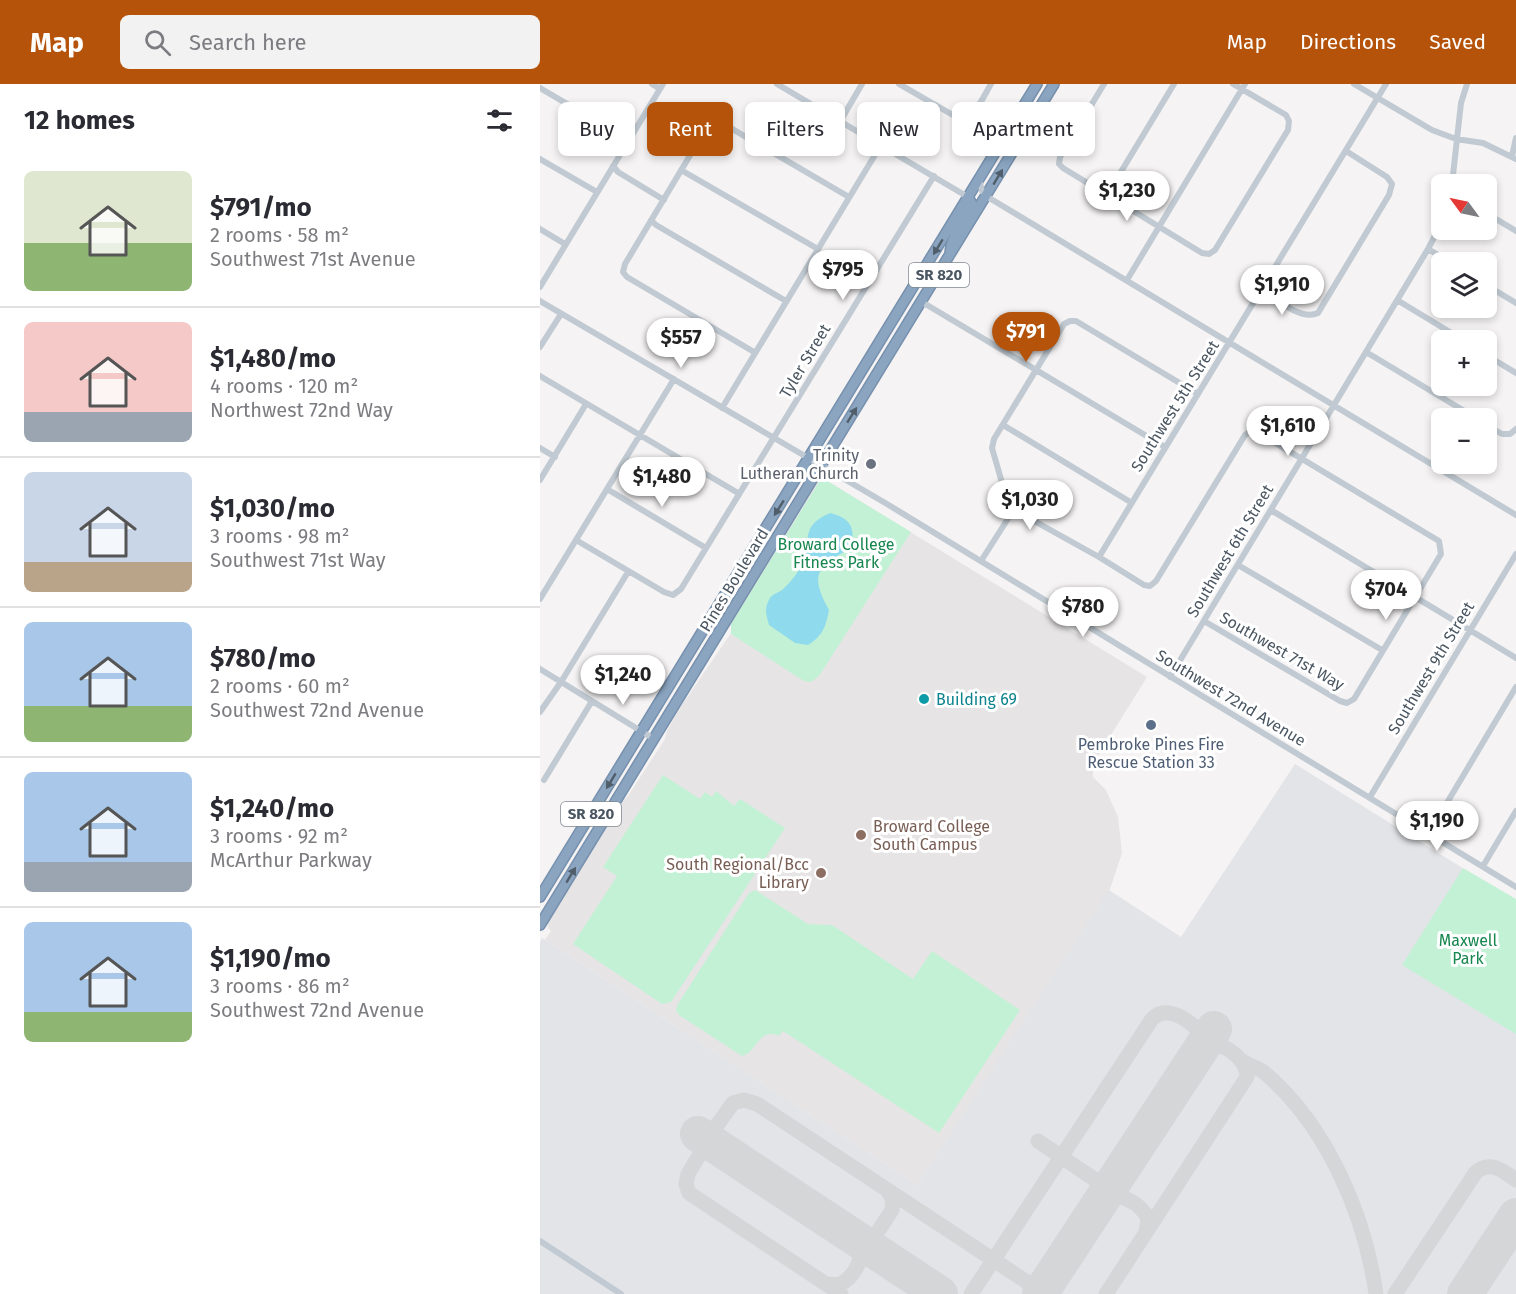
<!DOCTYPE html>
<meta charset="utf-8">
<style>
:root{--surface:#fff;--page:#f2f2f3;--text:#2b2b33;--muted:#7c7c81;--line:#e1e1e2;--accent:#b45309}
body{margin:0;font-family:"Fira Sans",sans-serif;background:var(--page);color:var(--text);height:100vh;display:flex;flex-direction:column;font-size:22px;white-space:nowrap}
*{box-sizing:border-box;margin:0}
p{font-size:20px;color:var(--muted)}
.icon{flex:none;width:33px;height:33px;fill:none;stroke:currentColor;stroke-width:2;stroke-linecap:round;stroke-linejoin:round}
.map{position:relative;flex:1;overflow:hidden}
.drawer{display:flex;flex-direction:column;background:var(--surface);width:540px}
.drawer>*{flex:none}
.guide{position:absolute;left:18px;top:18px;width:570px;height:54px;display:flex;gap:12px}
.needle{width:39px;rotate:303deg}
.tools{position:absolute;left:891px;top:90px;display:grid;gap:12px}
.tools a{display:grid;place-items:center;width:66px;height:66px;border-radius:9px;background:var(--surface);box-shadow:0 3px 9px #0003;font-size:30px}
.price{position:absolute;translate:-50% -51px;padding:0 14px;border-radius:21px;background:#fff;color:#222;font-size:20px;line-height:39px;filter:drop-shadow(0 2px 3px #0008)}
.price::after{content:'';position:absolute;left:50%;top:36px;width:18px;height:14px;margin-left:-9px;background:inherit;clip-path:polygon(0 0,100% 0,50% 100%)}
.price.selected{background:var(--accent);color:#fff}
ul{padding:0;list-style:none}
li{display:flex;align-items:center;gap:18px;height:150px;padding:0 24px}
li+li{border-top:2px solid var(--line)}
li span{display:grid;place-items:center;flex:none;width:168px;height:120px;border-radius:9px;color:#555}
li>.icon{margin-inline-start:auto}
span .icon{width:72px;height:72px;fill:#fffc;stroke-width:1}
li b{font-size:26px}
h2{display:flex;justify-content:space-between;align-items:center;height:72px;padding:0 24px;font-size:26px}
.tag{padding:0 21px;border-radius:9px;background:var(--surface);box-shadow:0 3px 9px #0003;font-size:21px;line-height:54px}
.tag.selected{background:var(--accent);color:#fff}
header{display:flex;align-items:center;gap:36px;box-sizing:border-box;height:84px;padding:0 30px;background:var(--accent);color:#fff}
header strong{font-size:28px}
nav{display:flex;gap:33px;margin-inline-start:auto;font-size:21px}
.search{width:420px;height:54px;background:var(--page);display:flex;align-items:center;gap:15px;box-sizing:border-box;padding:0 21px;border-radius:9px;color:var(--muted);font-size:22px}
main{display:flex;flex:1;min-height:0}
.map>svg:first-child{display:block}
</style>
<header>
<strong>Map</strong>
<div class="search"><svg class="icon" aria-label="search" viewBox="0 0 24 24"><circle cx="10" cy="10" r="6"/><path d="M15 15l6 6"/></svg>Search here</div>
<nav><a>Map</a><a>Directions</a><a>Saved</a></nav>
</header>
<main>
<section class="drawer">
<h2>12 homes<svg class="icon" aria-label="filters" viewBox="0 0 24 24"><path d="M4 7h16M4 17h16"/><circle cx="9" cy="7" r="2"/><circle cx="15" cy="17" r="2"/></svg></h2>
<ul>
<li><span style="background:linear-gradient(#dfe7d0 60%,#8fb573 0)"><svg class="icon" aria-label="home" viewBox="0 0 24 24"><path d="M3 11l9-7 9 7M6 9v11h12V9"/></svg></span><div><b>$791/mo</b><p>2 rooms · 58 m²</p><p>Southwest 71st Avenue</p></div></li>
<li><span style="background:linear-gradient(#f6c9c9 75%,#9aa5b1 0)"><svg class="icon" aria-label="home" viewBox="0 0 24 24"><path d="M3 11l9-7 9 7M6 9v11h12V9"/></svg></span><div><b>$1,480/mo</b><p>4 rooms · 120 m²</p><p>Northwest 72nd Way</p></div></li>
<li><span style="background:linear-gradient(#c9d6e8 75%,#b9a48a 0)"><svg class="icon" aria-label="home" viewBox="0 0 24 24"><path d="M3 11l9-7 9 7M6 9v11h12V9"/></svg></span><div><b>$1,030/mo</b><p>3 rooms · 98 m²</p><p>Southwest 71st Way</p></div></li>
<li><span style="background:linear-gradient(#a9c7e8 70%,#8fb573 0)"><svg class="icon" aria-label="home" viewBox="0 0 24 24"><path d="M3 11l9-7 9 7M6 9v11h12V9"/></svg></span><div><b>$780/mo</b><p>2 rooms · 60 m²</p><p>Southwest 72nd Avenue</p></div></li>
<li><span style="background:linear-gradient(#a9c7e8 75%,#9aa5b1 0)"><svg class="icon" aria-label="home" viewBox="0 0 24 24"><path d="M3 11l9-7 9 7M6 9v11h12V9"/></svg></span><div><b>$1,240/mo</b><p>3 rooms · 92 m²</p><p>McArthur Parkway</p></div></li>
<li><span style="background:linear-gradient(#a9c7e8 75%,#8fb573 0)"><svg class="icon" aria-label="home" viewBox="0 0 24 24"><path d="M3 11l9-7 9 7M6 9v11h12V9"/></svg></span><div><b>$1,190/mo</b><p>3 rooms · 86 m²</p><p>Southwest 72nd Avenue</p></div></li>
</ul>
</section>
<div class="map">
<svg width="976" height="1210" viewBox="0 0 976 1210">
<rect width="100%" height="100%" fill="#f5f3f3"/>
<!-- education -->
<path fill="#e6e4e5" d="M284,395L607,593L553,680V693L566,706L578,733L582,769L568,811L377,1101L5,856L11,847L8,844V838L80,720L88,712L125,655L127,647L140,624L191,549L192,538L279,397Z"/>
<!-- airport -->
<path fill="#e2e4e7" d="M755,680L924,785L976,947V1210H0V858L2,854L377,1101L569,806L641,853Z"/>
<!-- green -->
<path fill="#c3f1d5" d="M284,395L371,448L279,592L271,598L264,597L191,550V540L279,398Z
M123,691L160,715L165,708L172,713L176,707L194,722L200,715L245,744L131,918L122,920L33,860L77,792L63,783Z
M923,784L976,815V950L862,881Z
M215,806L268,840L292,841L373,895L392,867L480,926L399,1049L243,947L239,952C218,943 218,968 202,972L139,931L136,926L138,920L209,809Z"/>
<!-- water -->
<path fill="#90daee" d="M290,429C310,434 316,443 311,464C277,483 269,489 289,526C286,542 283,552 268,561L255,559L229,541C227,533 224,526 228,518C231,510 236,510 242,506C248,501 257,490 260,484C275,459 256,444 290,429Z"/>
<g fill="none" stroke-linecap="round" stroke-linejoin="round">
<!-- taxiway -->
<path stroke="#d5d6d8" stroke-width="15" d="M701,976C709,982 718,983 725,989C787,1042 825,1131 836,1210
M498,1057L557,1097L563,1106L562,1117
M555,1095L565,1098L578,1093
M562,1117C578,1106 601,1119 608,1135L606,1148
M317,1155H328L335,1152L352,1126L353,1116L347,1106
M319,1178L330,1170L341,1171
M487,1198L500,1200L510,1195
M286,1200L299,1201C315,1193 327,1171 317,1155
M301,1210L149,1109L146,1100L148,1090L160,1070L172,1060L175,1044L193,1019L204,1016L217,1020L487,1198L492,1204L495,1210
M431,1210L612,935C626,921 646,934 658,946C661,949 664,954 667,956C671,959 677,960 681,962C694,967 707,979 707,993L566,1210
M855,1210L936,1088C951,1076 963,1087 976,1096"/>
<!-- runway -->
<path stroke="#d5d6d8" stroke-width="36" d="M158,1050L400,1210
M500,1210L674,945
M925,1210L976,1132"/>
<defs>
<path id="highway" d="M410,170C411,151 425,136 432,120L428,113
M0,813L497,0
M0,841L514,0"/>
</defs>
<!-- highway casing -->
<use href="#highway" stroke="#7690ad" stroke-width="12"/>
<!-- minor -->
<path stroke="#c1cad2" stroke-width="6" d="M112,0L120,5
M237,0L428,113
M359,0L418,34C435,35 443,13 451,0
M564,0L520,73L519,80L523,84L662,169L669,170L675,166L748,46L749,37L746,31L693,0
M814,0L892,46L916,55L943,59L976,75
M0,4L89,56
M301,36L322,0
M972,72L976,54
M0,75L57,108
M73,82L78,88L124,116
M141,86L278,165
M439,95L442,107L446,112L976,431
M912,100L921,19L927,0
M567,111L634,0
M946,129L976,147
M111,136L116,141L246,217
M0,145L25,160
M888,165L910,178
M587,196L705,0
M946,201L976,219
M0,203L123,0
M722,205C737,215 760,237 778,229L849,111L852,100L847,93L806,67
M857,216L923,256
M0,217L347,420L976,803
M382,218L625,363
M0,263L21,230
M214,268L87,193L83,188L85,180L167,43L173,38L182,39L309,113
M826,268L936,334
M946,271L976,289
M0,292L198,409
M658,310L536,237H530L524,240L454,355L452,364L469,423L559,473L604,501L610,502L616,497L705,351L711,347L717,348L899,457L901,470L814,615L807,619L800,617L664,537
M182,324L341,61
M463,341L592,419
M946,341L962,350H970L976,345
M0,364L15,373
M0,396L46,320
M67,405L166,464
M731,426L976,574
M36,456L124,508L133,511L141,505L394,92
M559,473L846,0
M441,477L469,433V423
M698,481L842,566
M0,515L134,295
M0,585L114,655
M630,593L888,165L902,138
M0,628L21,598L88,488
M4,696L52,617
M830,713L976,470
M889,749L976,603
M943,782L976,727
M0,1157L81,1210"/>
<!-- highway -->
<use href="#highway" stroke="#8ba5c1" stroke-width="9"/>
</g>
<!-- one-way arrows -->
<defs><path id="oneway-solid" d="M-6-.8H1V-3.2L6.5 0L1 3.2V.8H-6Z" transform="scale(1.5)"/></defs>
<g fill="#505e6b">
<use href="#oneway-solid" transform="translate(458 93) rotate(-59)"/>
<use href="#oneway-solid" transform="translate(398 163) rotate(121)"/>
<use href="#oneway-solid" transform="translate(312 331) rotate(-58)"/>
<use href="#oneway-solid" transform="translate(239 424) rotate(122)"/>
<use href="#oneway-solid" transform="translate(71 697) rotate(121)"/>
<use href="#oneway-solid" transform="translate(31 791) rotate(-59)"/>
</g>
<!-- markers -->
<circle fill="#6b7280" stroke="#fff" stroke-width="2" cx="331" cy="380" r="6"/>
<circle fill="#0f9aa8" stroke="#fff" stroke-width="2" cx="384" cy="615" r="6"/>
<circle fill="#5c6f8a" stroke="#fff" stroke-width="2" cx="611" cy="641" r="6"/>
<g fill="#8d6e63" stroke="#fff" stroke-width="2">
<circle cx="321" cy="751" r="6"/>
<circle cx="281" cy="789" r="6"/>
</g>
<g text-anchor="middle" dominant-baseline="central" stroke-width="6" stroke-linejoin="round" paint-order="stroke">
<!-- shield labels -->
<g fill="#fff" stroke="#808990" stroke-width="1.5">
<rect x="369" y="179" width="60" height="24" rx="4.5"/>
<rect x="21" y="718" width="60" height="24" rx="4.5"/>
</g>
<g font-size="15" font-weight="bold" fill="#4a5661">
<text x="399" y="191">SR 820</text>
<text x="51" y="730">SR 820</text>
</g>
<!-- street labels -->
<g font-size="16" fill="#4a5661" stroke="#fff">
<text transform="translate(265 277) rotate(-59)">Tyler Street</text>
<text transform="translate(635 322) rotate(-58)">Southwest 5th Street</text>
<text transform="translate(690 467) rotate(-59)">Southwest 6th Street</text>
<text transform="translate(194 496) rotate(-59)">Pines Boulevard</text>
<text transform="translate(742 567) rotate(30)">Southwest 71st Way</text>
<text transform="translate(891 584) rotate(-59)">Southwest 9th Street</text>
<text transform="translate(691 614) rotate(31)">Southwest 72nd Avenue</text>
</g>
<!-- worship labels -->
<g font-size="16" fill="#5b616d" stroke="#fff" text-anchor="end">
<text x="319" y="371">Trinity<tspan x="319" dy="18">Lutheran Church</tspan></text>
</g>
<!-- park labels -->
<g font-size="16" fill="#17864f" stroke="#fff">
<text x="296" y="460">Broward College<tspan x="296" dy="18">Fitness Park</tspan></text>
<text x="928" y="856">Maxwell<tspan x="928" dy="18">Park</tspan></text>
</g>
<!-- culture labels -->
<g font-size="16" fill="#0d838f" stroke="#fff" text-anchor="start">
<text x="396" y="615">Building 69</text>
</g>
<!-- service labels -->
<g font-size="16" fill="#4e5e75" stroke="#fff">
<text x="611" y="660">Pembroke Pines Fire<tspan x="611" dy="18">Rescue Station 33</tspan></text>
</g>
<!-- education labels -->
<g font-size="16" fill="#785e54" stroke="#fff" text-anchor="start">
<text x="333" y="742">Broward College<tspan x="333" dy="18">South Campus</tspan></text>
<text x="269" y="780" text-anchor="end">South Regional/Bcc<tspan x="269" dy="18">Library</tspan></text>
</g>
</g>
</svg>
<div class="tools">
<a><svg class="needle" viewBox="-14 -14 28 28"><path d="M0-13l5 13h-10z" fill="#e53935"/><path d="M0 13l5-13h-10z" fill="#7c7c81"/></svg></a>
<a><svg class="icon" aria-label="layers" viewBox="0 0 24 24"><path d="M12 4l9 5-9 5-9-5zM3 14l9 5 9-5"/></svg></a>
<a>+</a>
<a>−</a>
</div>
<b class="price" style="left:587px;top:138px">$1,230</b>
<b class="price" style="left:303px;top:217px">$795</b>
<b class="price" style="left:742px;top:232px">$1,910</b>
<b class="price selected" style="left:486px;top:279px">$791</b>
<b class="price" style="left:141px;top:285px">$557</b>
<b class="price" style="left:748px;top:373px">$1,610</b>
<b class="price" style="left:122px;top:424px">$1,480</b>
<b class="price" style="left:490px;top:447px">$1,030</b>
<b class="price" style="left:846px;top:537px">$704</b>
<b class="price" style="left:543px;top:554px">$780</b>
<b class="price" style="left:83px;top:622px">$1,240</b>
<b class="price" style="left:897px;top:768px">$1,190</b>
<div class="guide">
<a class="tag">Buy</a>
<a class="tag selected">Rent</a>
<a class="tag">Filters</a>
<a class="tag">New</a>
<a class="tag">Apartment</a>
</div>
</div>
</main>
